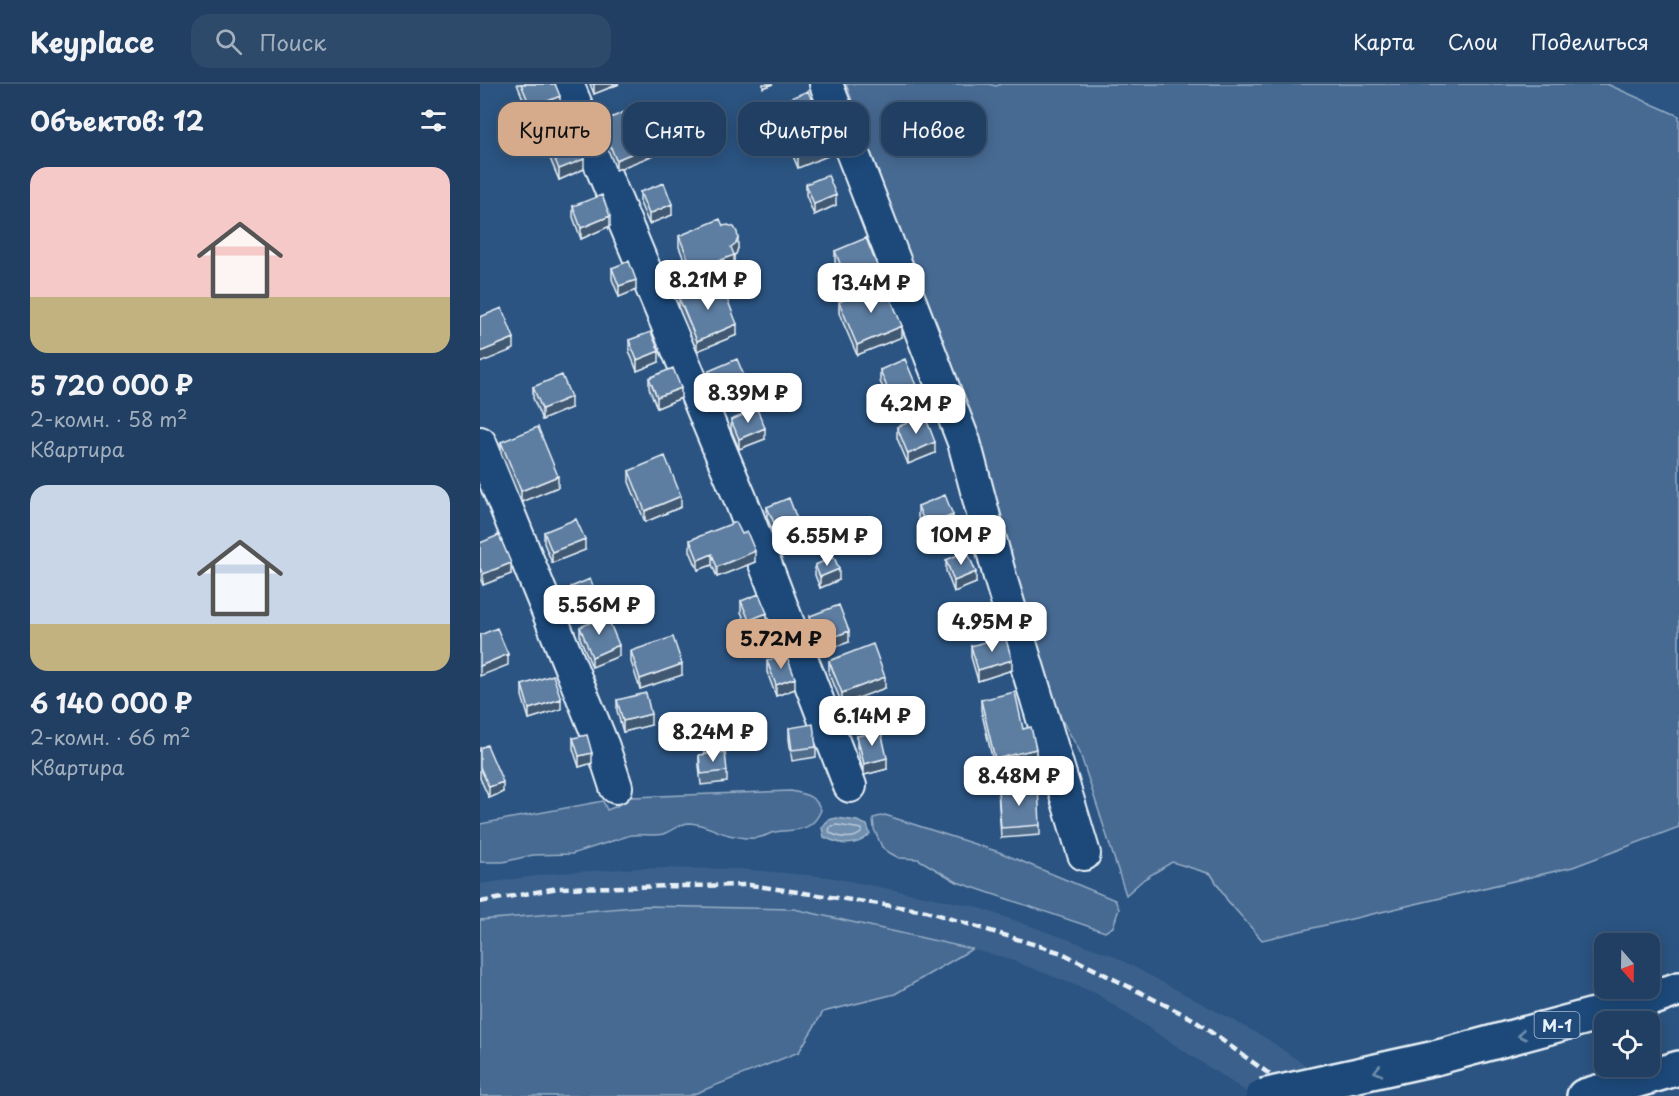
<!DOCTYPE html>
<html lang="ru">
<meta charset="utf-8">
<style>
:root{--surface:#203f62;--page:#2d4a6b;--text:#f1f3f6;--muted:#a2afbe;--line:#3d5877;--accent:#d6ab8b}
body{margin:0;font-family:"Playpen Sans",sans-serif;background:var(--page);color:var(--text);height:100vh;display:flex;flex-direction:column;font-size:22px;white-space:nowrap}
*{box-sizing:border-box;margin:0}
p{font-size:20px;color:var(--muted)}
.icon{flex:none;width:33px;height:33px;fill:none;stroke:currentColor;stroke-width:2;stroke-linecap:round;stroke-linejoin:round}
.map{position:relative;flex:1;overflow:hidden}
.panel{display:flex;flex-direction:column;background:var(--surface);width:480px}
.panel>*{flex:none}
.guide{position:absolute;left:18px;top:18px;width:570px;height:54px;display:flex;gap:12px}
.needle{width:39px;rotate:160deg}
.buttons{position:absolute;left:1114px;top:849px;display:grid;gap:12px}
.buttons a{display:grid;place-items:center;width:66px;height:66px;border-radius:12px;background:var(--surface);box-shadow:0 3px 15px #0003,0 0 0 2px var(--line);font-size:30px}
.price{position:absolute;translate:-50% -51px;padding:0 14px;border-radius:12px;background:#fff;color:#222;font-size:20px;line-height:39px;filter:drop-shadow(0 2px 3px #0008)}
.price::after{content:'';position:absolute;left:50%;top:36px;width:18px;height:14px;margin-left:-9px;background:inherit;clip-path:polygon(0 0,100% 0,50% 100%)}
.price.on{background:var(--accent);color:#111}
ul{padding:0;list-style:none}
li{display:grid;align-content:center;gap:12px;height:318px;padding:0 30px}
li span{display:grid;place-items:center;height:186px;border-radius:18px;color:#555}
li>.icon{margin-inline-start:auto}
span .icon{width:108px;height:108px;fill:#fffc;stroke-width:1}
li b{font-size:26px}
h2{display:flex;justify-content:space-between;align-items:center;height:72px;padding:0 30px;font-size:26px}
.pill{padding:0 21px;border-radius:18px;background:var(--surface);box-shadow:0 3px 15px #0003,0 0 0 2px var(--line);font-size:21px;line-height:54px}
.pill.on{background:var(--accent);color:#111}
header{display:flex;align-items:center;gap:36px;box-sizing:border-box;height:84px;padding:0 30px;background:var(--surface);border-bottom:2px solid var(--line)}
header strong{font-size:28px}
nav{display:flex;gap:33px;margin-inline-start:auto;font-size:21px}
.search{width:420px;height:54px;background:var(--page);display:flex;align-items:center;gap:15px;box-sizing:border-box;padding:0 21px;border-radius:18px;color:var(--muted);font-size:22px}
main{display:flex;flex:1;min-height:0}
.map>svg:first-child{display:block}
</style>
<header>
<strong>Keyplace</strong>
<div class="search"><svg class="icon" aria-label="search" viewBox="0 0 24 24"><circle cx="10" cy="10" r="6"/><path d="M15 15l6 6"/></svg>Поиск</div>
<nav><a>Карта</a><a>Слои</a><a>Поделиться</a></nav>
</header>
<main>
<section class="panel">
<h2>Объектов: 12<svg class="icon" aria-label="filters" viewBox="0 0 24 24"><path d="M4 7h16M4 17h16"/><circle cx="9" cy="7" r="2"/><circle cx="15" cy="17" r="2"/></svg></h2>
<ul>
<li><span style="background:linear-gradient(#f6c9c9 70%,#c2b280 0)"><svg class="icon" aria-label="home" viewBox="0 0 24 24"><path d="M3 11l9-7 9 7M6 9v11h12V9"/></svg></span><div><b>5 720 000 ₽</b><p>2-комн. · 58 m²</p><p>Квартира</p></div></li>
<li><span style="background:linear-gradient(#c9d6e8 75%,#c2b280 0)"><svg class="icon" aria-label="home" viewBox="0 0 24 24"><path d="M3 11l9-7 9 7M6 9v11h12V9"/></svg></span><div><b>6 140 000 ₽</b><p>2-комн. · 66 m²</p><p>Квартира</p></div></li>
</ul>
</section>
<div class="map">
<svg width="1199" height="1012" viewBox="0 0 1199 1012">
<rect width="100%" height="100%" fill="#2b5482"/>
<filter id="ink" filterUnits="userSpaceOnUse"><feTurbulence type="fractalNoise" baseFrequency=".0167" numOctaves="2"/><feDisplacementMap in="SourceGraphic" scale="12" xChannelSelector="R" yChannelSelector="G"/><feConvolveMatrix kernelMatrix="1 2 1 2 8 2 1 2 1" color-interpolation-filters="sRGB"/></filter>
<g filter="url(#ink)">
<!-- built -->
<path fill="#3a608b" d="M160,784L260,785L349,793L494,822L632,871L786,954L869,1012H773L615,909L523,873L315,825L0,836V800L75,789Z"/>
<!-- green -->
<path fill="#476b93" stroke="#98aec6" stroke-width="1.5" d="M366,0H509L516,2L521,0H1127L1199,32V743L1093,783L782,856L747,816L731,790L692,778L664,795L646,811L599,666L570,615L496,355Z
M311,707C325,710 336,712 341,726C332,749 315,745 295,748C290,749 286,752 281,753C271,756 260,753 249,751C236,748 223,739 209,739C199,740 192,747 183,750C176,752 161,750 151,751L92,770L53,771L23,778H0V740L123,717L127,726L137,722L143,715L152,713Z
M405,731L519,768L635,816L639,825L633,843L625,848L477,798L438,775L419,774L410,769L402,763L394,745L393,734Z
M166,822L314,825L492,865L415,910L343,928L319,968L209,1012H0V836Z"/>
<!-- water -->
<path fill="#708ead" stroke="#a0b6cb" stroke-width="1.5" d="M357,734L377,737L387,741L390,750C376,764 361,761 344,753L342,744L348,736Z"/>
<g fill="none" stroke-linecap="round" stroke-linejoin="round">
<!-- shore -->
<path stroke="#b8c9da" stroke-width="1.5" d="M357,741L382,745V748C373,757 361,754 350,749L349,746L351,742Z"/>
<defs>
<path id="minor" d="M87,0L260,414L370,702
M346,0L484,358L520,493L604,770
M0,359L123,663L136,703"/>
<path id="highway" d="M955,974L1162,918L1199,905
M1104,1012L1199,984"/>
</defs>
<!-- minor casing -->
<use href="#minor" stroke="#e8f1f8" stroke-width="36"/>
<!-- highway casing -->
<use href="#highway" stroke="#e8f1f8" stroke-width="38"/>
<!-- minor -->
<use href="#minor" stroke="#1f4a7a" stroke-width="32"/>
<!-- highway -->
<use href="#highway" stroke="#1f4a7a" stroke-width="33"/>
<!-- rail -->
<path stroke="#e8f1f8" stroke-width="4.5" stroke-dasharray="9 4.5" stroke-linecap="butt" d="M0,818L78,804L270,801L446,827L582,869L711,934L820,1012"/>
<defs>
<path id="highway-bridge" d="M783,1012L955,974"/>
</defs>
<!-- highway-bridge casing -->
<use href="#highway-bridge" stroke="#e8f1f8" stroke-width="38" stroke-linecap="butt"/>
<!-- highway-bridge -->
<use href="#highway-bridge" stroke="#1f4a7a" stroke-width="33"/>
</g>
<!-- wall -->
<path fill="#506c8a" stroke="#e8f1f8" stroke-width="1.5" d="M37,0H75L80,23L51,35Z
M110,0H139L114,10Z
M296,20L350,71L318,84L296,31Z
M121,38L184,67L136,86L121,48Z
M69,61L104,85L79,96L69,72Z
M326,100L356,121L334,131L326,111Z
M160,108L192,131L169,140L160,119Z
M93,122L130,142L101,155L93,133Z
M243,142L258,164L256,170L254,171V181L213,198L199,163V152Z
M355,167L398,194L367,207L355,178Z
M132,184L156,206L139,213L132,195Z
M199,214L257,251L217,267L199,225Z
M359,218L422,253L377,271L359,229Z
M149,256L179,278L157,287L149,267Z
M400,286L441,323L415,334L400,297Z
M229,287L265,305L255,309V318L240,324L229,297Z
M169,294L201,314L177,324L169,304Z
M53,303L91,324L62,336L53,314Z
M251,336L285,355L259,365L251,346Z
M417,343L455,369L428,380L417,354Z
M21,358L78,403L41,418L21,369Z
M149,387L201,423L165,438L149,398Z
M438,422L473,442L446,453L438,433Z
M287,423L317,446L296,454L287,434Z
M64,448L105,466L72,479L64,459Z
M262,450L275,478L237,493L232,481L218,486L210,467V456Z
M0,459L31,490L3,501L0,494Z
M466,476L496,499L474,508L466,487Z
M335,481L359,496L340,504L335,491Z
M91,503L120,529L100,537L91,514Z
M261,517L287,540L269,547L261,528Z
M330,532L369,558L340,568L330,542Z
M100,543L139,572L112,583L100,554Z
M491,562L532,586L498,597L491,573Z
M151,567L202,591L160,605L151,578Z
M287,577L315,605L296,612L287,588Z
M349,577L405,604L362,620L349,588Z
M42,601L81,625L49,635L42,612Z
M137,616L171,641L143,648L137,627Z
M501,616L543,645L556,676L515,686L501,626Z
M309,644L336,663V673L312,677L309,655Z
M222,647L251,662V667L224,670Z
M377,652L407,685L384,691L377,663Z
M93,654L112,679L99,683L93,665Z
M0,664L23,708L9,714L0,694Z
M219,671L247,687V698L221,701L219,682Z
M518,705L560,741V751L521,754Z"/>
<!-- shaded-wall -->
<path fill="#415871" stroke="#e8f1f8" stroke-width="1.5" d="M114,0H139L114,10Z
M283,0H293L283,4Z
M80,12V23L51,35V24Z
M184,56V67L136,86V76Z
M350,60V71L318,84V73Z
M104,75V85L79,96V85Z
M356,111V121L334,131V120Z
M192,120V131L169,140V130Z
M130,132V142L101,155V144Z
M258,154V164L256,170L254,171V181L213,198V187Z
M398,184V194L367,207V197Z
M156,196V206L139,213V202Z
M257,240V251L217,267V257Z
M422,242V253L377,271V261Z
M34,254V265L0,279V268Z
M179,267V278L157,287V276Z
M265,294V305L255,309V318L240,324V313L252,300Z
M201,304V314L177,324V313Z
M91,313V324L62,336V325Z
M441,313V323L415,334V323Z
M285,344V355L259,365V355Z
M455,358V369L428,380V370Z
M78,392V403L41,418V407Z
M201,412V423L165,438V427Z
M473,431V442L446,453V442Z
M317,435V446L296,454V443Z
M105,455V466L72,479V468Z
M275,467V478L237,493V483Z
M232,470V481L218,486V476Z
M31,479V490L3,501V490Z
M359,485V496L340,504V493Z
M496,488V499L474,508V497Z
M120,518V529L100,537V526Z
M287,529V540L269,547V536Z
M369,547V558L340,568V558Z
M139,561V572L112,583V573Z
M28,570V581L0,592V582Z
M532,576V586L498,597V586Z
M202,580V591L160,605V595Z
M405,593V604L362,620V609Z
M315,594V605L296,612V601Z
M81,615V625L49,635V625Z
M171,630V641L143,648V637Z
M556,665V676L515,686V675Z
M112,669V679L99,683V672Z
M407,674V685L384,691V680Z
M23,698V708L9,714V703Z"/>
<!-- building -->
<path fill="#5d7da1" stroke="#e8f1f8" stroke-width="1.5" d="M41,0H75L80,12L51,24Z
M328,7L350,60L318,73L296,20Z
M168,18L184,56L136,76L121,38Z
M94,51L104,75L79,85L69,61Z
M348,91L356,111L334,120L326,100Z
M184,99L192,120L169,130L160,108Z
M122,111L130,132L101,144L93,122Z
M240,135L243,142L248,141L254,143L257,148L258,154L256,159L251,163L254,171L213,187L199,152Z
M386,154L398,184L367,197L355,167Z
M149,177L156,196L139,202L132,184Z
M240,197L257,240L217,257L199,214Z
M405,200L422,242L377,261L359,218Z
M22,224L34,254L0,268V233Z
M171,248L179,267L157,276L149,256Z
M257,275L265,294L252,300L255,307L240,313L229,287Z
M425,275L441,313L415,323L400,286Z
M193,284L201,304L177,313L169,294Z
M82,291L91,313L62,325L53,303Z
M277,325L285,344L259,355L251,336Z
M445,332L455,358L428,370L417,343Z
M58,343L78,392L41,407L21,358Z
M185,372L201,412L165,427L149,387Z
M465,411L473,431L446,442L438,422Z
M309,414L317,435L296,443L287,423Z
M96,435L105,455L72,468L64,448Z
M256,438L262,450L267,448L275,467L237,483L232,470L218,476L210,456Z
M19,451L31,479L3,490L0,484V459Z
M487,467L496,488L474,497L466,476Z
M354,473L359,485L340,493L335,481Z
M110,495L120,518L100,526L91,503Z
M279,510L287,529L269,536L261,517Z
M359,521L369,547L340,558L330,532Z
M127,532L139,561L112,573L100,543Z
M17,544L28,570L0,582V551Z
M525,552L532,576L498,586L491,562Z
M193,553L202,580L160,595L151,567Z
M393,560L405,593L362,609L349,577Z
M306,570L315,594L296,601L287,577Z
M73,591L81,615L49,625L42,601Z
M535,608L543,645L551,643L556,665L515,675L501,616Z
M166,609L171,630L143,637L137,616Z
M333,640L336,663L312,666L309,644Z
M249,644L251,662L224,664L222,647Z
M401,647L407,674L384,680L377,652Z
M107,651L112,669L99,672L93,654Z
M7,661L23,698L9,703L0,683V664Z
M245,668L247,687L221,690L219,671Z
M558,702L560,741L521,744L518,705Z"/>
<!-- one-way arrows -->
<defs><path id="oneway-chevron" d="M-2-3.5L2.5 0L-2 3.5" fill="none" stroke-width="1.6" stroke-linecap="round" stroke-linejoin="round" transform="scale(1.5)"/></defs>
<g stroke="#6f8dac">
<use href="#oneway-chevron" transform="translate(1042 951) rotate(165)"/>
<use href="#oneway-chevron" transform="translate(898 987) rotate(167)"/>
</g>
</g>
<g text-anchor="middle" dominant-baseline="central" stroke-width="4.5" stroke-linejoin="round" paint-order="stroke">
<!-- shield labels -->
<rect fill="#1f4a7a" stroke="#acbfd2" stroke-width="1.5" x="1054.5" y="928" width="45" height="26" rx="4.5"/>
<g font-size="16" font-weight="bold" fill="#e8f1f8">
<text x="1077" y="941">М-1</text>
</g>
</g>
</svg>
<div class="buttons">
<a><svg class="needle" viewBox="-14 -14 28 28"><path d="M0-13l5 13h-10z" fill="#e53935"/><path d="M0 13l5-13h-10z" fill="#a2afbe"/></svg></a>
<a><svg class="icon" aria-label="locate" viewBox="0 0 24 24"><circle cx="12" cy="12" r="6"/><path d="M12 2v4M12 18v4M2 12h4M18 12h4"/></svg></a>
</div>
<b class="price" style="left:228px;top:227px">8.21M ₽</b>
<b class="price" style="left:391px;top:230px">13.4M ₽</b>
<b class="price" style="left:268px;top:340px">8.39M ₽</b>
<b class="price" style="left:436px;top:351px">4.2M ₽</b>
<b class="price" style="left:481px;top:482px">10M ₽</b>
<b class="price" style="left:347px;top:483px">6.55M ₽</b>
<b class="price" style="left:119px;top:552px">5.56M ₽</b>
<b class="price" style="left:512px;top:569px">4.95M ₽</b>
<b class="price on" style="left:301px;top:586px">5.72M ₽</b>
<b class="price" style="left:392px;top:663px">6.14M ₽</b>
<b class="price" style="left:233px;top:679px">8.24M ₽</b>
<b class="price" style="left:539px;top:723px">8.48M ₽</b>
<div class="guide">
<a class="pill on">Купить</a>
<a class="pill">Снять</a>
<a class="pill">Фильтры</a>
<a class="pill">Новое</a>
</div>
</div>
</main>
